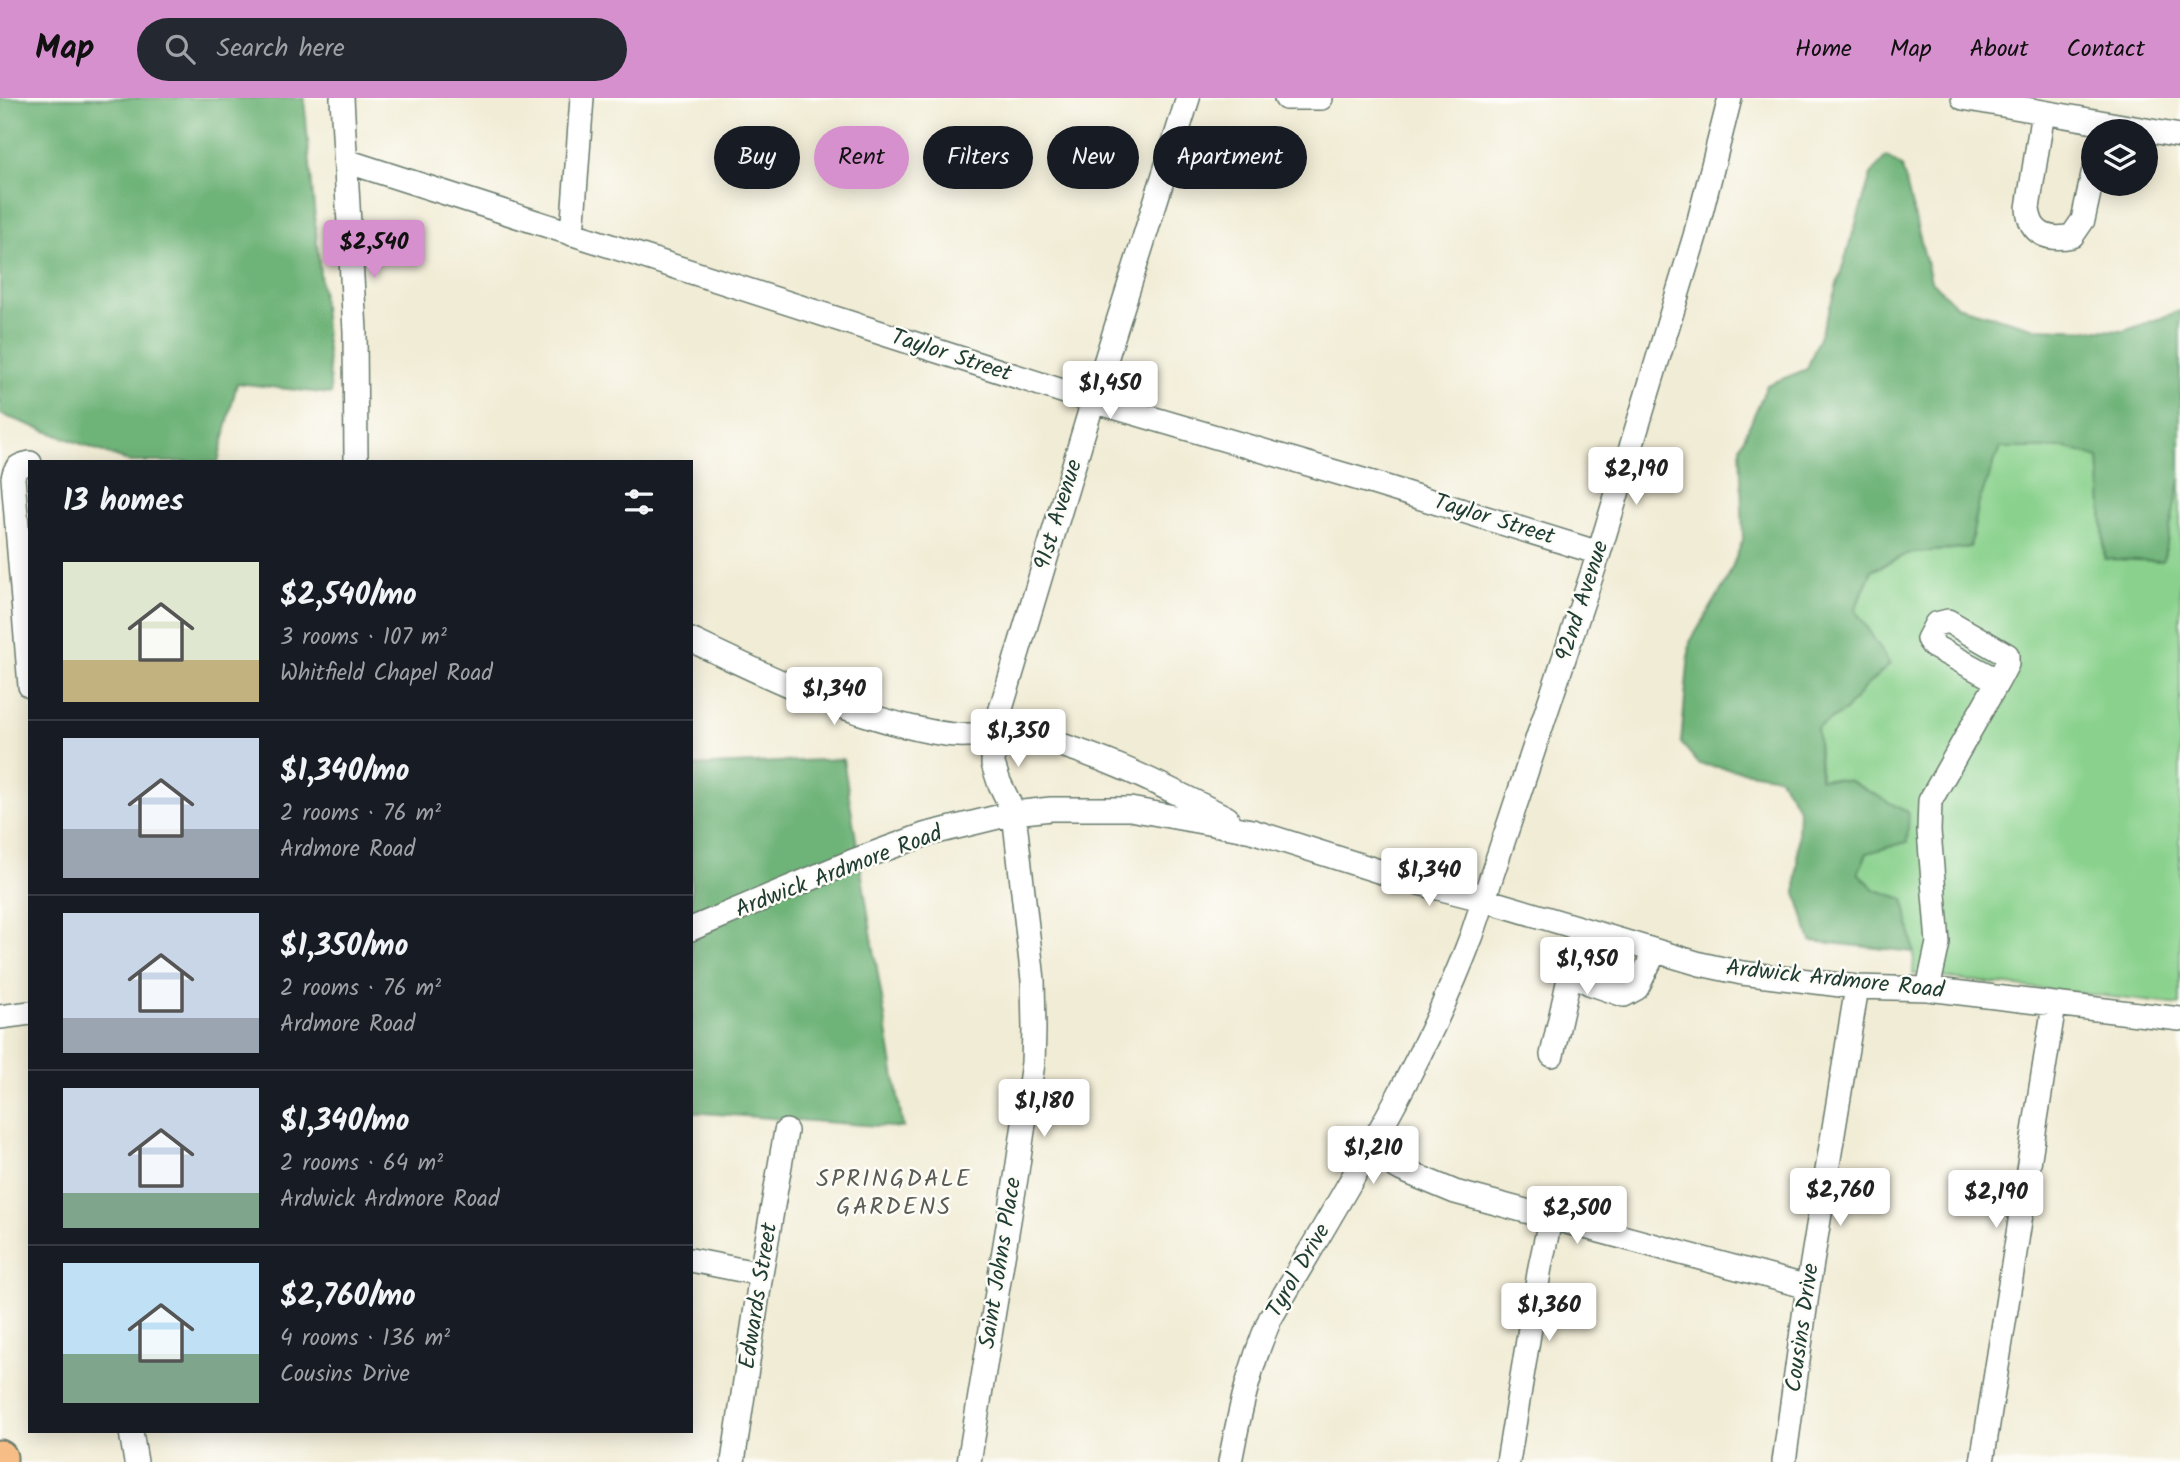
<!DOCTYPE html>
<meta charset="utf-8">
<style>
:root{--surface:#171b24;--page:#242831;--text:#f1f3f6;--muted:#9ea1a6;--line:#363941;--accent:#d690ce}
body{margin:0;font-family:Kalam,sans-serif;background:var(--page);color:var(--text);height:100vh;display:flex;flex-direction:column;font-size:26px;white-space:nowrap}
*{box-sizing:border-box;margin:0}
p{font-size:23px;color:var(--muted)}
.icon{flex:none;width:38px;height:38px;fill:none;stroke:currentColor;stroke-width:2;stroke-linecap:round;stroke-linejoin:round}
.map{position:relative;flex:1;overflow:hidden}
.details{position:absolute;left:28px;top:362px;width:665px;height:973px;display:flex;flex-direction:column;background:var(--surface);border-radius:0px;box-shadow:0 4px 18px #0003}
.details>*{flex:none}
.top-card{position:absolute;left:714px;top:28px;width:665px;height:63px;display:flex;gap:14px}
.buttons{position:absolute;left:2081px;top:21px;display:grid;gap:14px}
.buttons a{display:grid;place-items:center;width:77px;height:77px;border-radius:50%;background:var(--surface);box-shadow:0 4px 18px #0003;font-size:35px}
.price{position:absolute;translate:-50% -60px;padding:0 16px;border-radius:7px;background:#fff;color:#222;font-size:23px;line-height:46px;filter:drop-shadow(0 2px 4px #0008)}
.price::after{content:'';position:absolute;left:50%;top:42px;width:21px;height:16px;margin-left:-10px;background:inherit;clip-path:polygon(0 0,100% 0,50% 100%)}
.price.current{background:var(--accent);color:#111}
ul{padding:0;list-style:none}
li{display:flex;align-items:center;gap:21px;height:175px;padding:0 35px}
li+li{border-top:2px solid var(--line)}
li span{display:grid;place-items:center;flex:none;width:196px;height:140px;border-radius:0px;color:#555}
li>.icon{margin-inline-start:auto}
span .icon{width:84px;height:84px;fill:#fffc;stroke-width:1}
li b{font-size:30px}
h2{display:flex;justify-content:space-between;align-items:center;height:84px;padding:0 35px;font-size:30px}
.pill{padding:0 24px;border-radius:32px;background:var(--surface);box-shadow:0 4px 18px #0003;font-size:24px;line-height:63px}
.pill.current{background:var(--accent);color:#111}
header{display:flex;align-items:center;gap:42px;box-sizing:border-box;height:98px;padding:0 35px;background:var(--accent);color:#111}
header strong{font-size:33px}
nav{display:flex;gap:38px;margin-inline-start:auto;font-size:24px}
.search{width:490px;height:63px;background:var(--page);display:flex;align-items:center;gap:18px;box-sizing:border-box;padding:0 24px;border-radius:38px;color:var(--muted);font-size:26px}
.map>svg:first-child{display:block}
</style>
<header>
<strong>Map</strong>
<div class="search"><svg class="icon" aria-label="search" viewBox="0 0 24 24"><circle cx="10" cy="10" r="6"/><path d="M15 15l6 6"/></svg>Search here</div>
<nav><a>Home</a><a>Map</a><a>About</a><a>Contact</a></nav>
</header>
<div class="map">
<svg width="2180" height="1364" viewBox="0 0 2180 1364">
<rect width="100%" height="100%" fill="#fdfcf7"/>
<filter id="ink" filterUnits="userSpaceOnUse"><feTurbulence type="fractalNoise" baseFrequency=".0143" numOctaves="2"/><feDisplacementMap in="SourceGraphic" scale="14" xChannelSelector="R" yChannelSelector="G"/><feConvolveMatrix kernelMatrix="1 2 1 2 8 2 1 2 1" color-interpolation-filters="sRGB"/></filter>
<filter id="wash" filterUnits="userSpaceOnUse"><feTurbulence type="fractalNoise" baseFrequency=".00686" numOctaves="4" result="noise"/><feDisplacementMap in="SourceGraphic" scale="28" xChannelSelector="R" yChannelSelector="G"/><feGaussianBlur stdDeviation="1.57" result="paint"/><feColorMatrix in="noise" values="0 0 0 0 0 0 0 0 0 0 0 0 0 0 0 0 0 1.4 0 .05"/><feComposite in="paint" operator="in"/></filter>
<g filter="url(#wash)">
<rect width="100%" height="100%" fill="#f1ecd5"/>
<!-- green -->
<path fill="#89d18c" stroke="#548760" stroke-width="2" d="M2000,350H2067L2100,360L2104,460L2163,463L2180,382V907L1913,876L1914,854L1904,801L1876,792L1858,775L1867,755L1907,744L1850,683L1821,680L1817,630L1845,613L1864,590L1855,511L1872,473L1907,456L1970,449L1979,404Z"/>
<!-- forest -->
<path fill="#6eb378" stroke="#467856" stroke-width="2" d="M0,0H304L331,296L237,285L218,364H130L0,316Z
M1886,58L1902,69L1931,183L1957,208L2036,230L2124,233L2180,213V382L2163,463L2105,461L2099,360L2067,350H2000L1979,404L1970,449L1907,456L1872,472L1855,511L1890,566L1864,590L1845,613L1817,630L1820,680L1850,683L1909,715L1907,744L1867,755L1858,775L1876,792L1904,801L1914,854L1811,843L1796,795L1799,711L1779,679L1699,666L1681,645L1690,544L1726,484L1743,442L1740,349L1767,287L1807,271L1829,212L1871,77Z
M843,661L903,1030L691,1014V668Z"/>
</g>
<g filter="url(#ink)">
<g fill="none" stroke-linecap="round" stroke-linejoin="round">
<defs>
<path id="minor" d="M342,0L355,233L356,364
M1286,0H1321
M1963,0L2180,38
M2043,14L2028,110C2030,137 2049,143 2072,138L2083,122L2093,76
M346,63L1093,303L1373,385L1599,455
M572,136L582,0
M30,365C19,367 15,369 13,380L30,588
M691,542C764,577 836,612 914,630C931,634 950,638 967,637C983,637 998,633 1015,636C1084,647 1164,688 1227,720
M691,831L853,763L924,737L1014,715L1051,711H1130L1252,733L1407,782L1485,802L1700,866L1742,875L1857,889L1928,891L2180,921
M1571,874L1589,885L1624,897L1637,890L1655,853
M1928,891L1938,845L1929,733L1930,703L1998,583L2007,566V557L1948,523L1936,526L1928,541L1933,548L1998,583
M0,919L30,915
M1552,957L1580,831
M1369,1053L1402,1072L1455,1094L1808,1189
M691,1162L761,1176
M131,1334L136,1364
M733,1364L761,1176L786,1033
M969,1364L1016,1080L1033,965L1034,932L1033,882L1014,715L999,684L993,666L994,634L1093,303L1188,0
M1230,1364C1240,1312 1249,1270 1270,1221C1344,1094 1420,975 1472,837L1599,455L1695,138L1730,0
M1508,1364L1540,1169L1551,1118
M1784,1364L1808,1189L1857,889
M1982,1364L2054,907"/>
<path id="highway" d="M0,1359V1364"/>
</defs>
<!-- minor casing -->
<use href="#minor" stroke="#687a6c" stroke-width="26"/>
<!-- highway casing -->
<use href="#highway" stroke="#687a6c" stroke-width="37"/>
<!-- minor -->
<use href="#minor" stroke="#fff" stroke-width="23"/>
<!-- highway -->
<use href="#highway" stroke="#f6be86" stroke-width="33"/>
</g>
</g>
<g text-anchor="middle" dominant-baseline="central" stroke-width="5" stroke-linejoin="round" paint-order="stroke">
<!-- street labels -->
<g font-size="23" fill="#1f3d34" stroke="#fdfcf7">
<text transform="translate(951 258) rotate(18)">Taylor Street</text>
<text transform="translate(1059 417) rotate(-73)">91st Avenue</text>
<text transform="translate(1494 422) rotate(17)">Taylor Street</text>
<text transform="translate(1583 503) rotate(-72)">92nd Avenue</text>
<text transform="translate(839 774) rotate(-21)">Ardwick Ardmore Road</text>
<text transform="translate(1835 882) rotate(6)">Ardwick Ardmore Road</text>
<text transform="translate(1001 1165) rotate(-81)">Saint Johns Place</text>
<text transform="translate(1299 1173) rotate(-60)">Tyrol Drive</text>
<text transform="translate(759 1198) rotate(-81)">Edwards Street</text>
<text transform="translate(1803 1230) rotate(-82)">Cousins Drive</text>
</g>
<!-- neighbourhood labels -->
<g font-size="24" letter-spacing="2" fill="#5b5d55" stroke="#fdfcf7">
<text x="894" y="1081">SPRINGDALE<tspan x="894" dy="28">GARDENS</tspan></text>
</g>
</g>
</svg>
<div class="buttons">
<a><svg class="icon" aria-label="layers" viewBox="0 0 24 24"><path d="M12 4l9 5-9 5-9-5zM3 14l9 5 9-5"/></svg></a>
</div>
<b class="price current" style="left:374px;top:182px">$2,540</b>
<b class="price" style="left:1110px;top:323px">$1,450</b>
<b class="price" style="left:1636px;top:409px">$2,190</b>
<b class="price" style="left:834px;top:629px">$1,340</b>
<b class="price" style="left:1018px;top:671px">$1,350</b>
<b class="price" style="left:1429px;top:810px">$1,340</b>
<b class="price" style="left:1587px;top:899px">$1,950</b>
<b class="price" style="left:1044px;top:1041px">$1,180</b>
<b class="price" style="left:1373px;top:1088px">$1,210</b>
<b class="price" style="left:1840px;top:1130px">$2,760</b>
<b class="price" style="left:1996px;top:1132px">$2,190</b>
<b class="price" style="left:1577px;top:1148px">$2,500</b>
<b class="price" style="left:1549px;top:1245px">$1,360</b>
<div class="top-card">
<a class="pill">Buy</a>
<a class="pill current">Rent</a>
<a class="pill">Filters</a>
<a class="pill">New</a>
<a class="pill">Apartment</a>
</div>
<section class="details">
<h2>13 homes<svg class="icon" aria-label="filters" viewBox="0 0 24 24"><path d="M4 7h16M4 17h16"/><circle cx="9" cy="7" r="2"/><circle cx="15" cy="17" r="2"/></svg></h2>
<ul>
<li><span style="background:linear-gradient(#dfe7d0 70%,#c2b280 0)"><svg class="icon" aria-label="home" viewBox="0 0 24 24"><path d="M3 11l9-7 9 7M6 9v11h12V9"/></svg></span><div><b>$2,540/mo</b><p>3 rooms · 107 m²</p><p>Whitfield Chapel Road</p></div></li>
<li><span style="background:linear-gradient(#c9d6e8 65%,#9aa5b1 0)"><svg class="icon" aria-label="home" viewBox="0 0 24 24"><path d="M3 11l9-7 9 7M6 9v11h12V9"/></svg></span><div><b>$1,340/mo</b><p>2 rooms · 76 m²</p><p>Ardmore Road</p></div></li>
<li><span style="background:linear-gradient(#c9d6e8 75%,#9aa5b1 0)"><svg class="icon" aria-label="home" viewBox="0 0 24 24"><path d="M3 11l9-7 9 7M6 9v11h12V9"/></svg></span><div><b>$1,350/mo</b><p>2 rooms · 76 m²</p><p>Ardmore Road</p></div></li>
<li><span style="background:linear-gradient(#c9d6e8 75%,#7fa58c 0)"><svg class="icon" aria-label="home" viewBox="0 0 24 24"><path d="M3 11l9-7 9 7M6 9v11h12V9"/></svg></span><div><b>$1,340/mo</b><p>2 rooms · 64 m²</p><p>Ardwick Ardmore Road</p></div></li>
<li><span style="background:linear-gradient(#bfe0f5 65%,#7fa58c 0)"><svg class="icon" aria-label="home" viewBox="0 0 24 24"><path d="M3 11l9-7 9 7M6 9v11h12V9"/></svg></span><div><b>$2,760/mo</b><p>4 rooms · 136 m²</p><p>Cousins Drive</p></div></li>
</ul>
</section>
</div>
